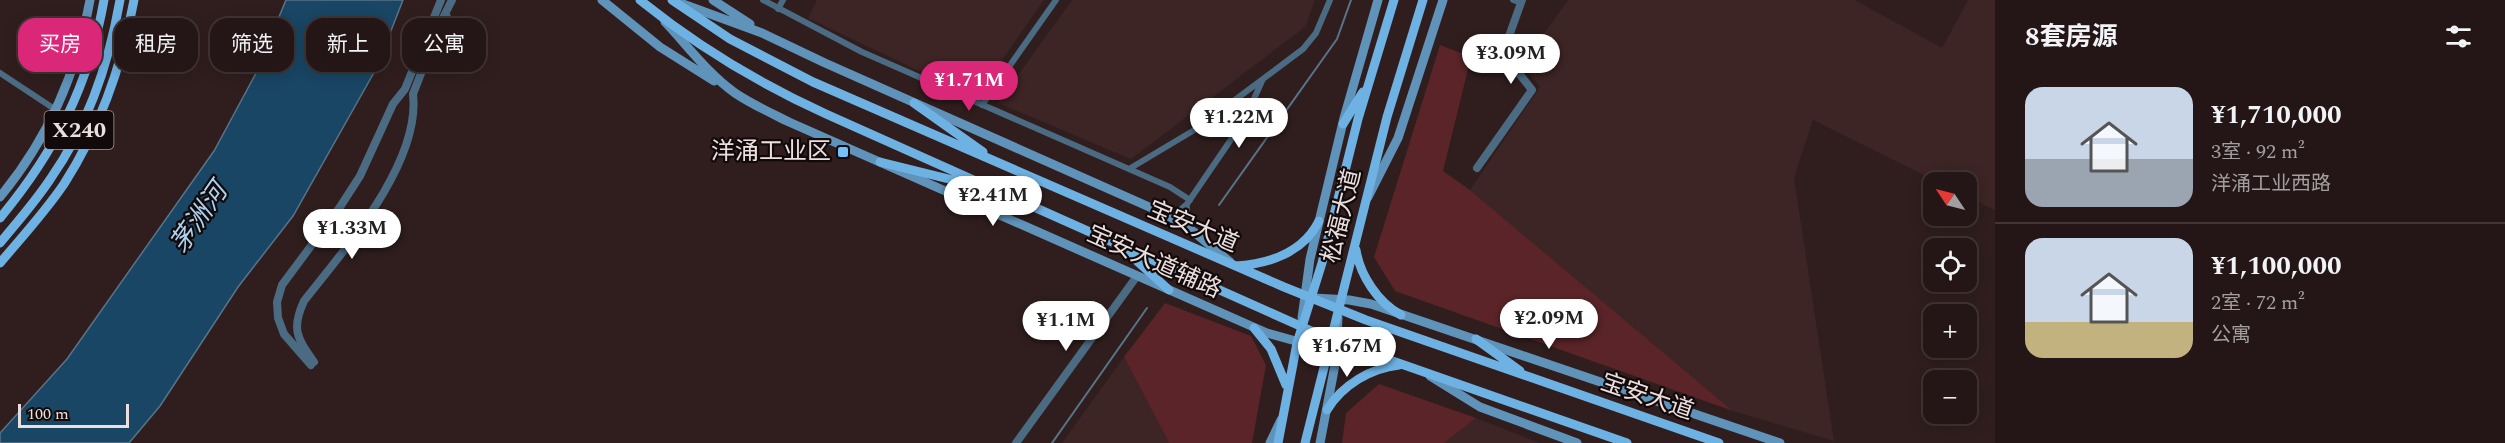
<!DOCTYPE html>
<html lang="zh">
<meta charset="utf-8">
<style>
:root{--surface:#241616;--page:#302323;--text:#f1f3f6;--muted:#a39fa1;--line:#413535;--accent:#db2777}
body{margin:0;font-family:Spectral,"Noto Sans SC",serif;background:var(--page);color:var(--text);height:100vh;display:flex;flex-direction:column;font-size:22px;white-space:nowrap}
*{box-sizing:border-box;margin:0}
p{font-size:20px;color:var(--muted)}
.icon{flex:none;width:33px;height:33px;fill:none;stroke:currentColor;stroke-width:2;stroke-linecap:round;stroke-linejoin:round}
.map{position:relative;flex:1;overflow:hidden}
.panel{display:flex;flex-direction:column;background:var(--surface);width:510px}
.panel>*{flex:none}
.top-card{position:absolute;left:18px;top:18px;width:570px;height:54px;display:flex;gap:12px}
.needle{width:39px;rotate:305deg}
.buttons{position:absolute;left:1923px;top:172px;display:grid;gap:12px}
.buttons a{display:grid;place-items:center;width:54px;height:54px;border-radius:12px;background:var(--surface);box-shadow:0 3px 15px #0003,0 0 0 2px var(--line);font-size:30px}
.scale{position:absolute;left:18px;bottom:15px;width:111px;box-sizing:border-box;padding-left:6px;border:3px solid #ebdede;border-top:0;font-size:16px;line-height:21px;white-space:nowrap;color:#ebdede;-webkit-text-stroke:4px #120a0a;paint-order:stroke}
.price{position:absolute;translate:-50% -51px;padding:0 14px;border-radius:21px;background:#fff;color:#222;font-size:20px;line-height:39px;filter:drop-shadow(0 2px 3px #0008)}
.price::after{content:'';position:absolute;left:50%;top:36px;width:18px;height:14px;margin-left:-9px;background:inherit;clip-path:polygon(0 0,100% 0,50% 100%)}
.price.on{background:var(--accent);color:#fff}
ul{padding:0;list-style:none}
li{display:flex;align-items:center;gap:18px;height:150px;padding:0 30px}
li+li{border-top:2px solid var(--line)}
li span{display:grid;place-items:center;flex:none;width:168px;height:120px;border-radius:18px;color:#555}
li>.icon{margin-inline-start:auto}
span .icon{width:72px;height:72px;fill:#fffc;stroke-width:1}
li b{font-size:26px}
h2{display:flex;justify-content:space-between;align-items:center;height:72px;padding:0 30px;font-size:26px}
.tag{padding:0 21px;border-radius:18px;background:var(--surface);box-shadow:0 3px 15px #0003,0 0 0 2px var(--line);font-size:21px;line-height:54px}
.tag.on{background:var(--accent);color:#fff}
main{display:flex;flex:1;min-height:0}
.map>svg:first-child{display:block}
</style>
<main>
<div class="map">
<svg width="1995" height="443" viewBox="0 0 1995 443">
<rect width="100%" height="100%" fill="#301e1e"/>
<!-- built -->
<path fill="#3d2425" d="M817,0H1044L979,93L915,69L808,18Z
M1072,0H1315L1305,27L1131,159L998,103Z
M1568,0H1855L1942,48L1968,0H1995V210L1967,196L1966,183H1940L1813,120L1794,178L1834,441L1733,411L1470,190L1540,87L1522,64Z
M1124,357L1169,443H1062Z
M1476,418L1540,443H1444Z"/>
<!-- green -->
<path fill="#5a2428" d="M1440,45L1471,57L1443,171L1470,190L1733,411L1395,291L1374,257Z
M1165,303L1251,336L1266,365L1252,443H1169L1124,357Z
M1379,384L1476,418L1444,443H1342L1346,413Z"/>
<!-- water -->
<path fill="#194664" stroke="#587489" stroke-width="1.5" d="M286,0H403L376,69L293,216L238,287L160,406L129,443H0V433L67,359L214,151L255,75Z"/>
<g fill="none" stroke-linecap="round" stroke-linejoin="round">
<!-- stream -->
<path stroke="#587489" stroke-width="2" d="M1219,205L1337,39L1351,0
M1052,443L1147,308"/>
<!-- minor -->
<path stroke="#4b6b83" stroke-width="6" d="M763,0L862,52L1170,187L1190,200
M1513,0L1519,2
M778,9L783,0
M0,73L56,110
M982,105L1056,0
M1129,169L1196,129L1303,49L1316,33L1330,0
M1187,204L1186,220L1190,229
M1165,214L1180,210L1187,204L1245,119L1262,81"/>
<!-- tertiary -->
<path stroke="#4b6b83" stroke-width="8" d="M426,63L440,54L463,49L452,35L446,14
M1477,168L1532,90L1510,62L1508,39L1522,0
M314,362C297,338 291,329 304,301C344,250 421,163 413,94L441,22L452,0
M311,365L284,334L278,318L277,302L282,285L340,207L360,176L393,104L405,89L441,0
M1016,443L1137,276"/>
<!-- secondary -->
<path stroke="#5f93ba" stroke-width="9" d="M602,0L660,47L714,81
M713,0L750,24
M683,4L762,33L825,63L1165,214L1194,232L1230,262
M665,22C688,46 707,73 735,93C751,104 771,113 789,122L1267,333L1328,350L1376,358
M0,197C47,140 77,73 90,0
M1368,197L1398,138L1443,0
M1314,298L1349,300L1371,304L1780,443
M1302,318L1310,259L1344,118L1378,0
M1430,376L1480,407L1577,443
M1270,443L1281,420
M1320,443L1335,365L1338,318"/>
<!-- primary -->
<path stroke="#6eb2e4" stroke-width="9" d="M640,0C698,47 758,83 826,114L1327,338L1627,443
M672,0L730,39L813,82L1284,287L1366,320L1719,443
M914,103L983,152
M1343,124L1363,92
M880,162L973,185
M0,218C55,152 89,85 104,0
M0,243C18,221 36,201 51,178C88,125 109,63 120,0
M1356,250C1360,275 1378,303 1401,315
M1127,252L1169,290
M0,263C22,237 45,212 64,184C100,128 122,65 134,0
M1235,266C1268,264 1303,253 1319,221
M1254,328L1271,349L1286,385
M1476,339L1520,371
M1327,410C1342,385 1371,368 1399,365
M1278,443L1297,343L1322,263L1358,119L1394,0
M1305,443L1387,117L1423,0"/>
</g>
<!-- markers -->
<rect fill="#75c0f6" stroke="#120a0a" stroke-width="2" x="837" y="146" width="12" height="12" rx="3"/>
<g text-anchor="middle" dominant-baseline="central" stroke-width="4.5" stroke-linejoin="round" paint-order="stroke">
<!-- shield labels -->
<rect fill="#120a0a" stroke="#aa9e9e" stroke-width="1.5" x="44.5" y="111" width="69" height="38" rx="4.5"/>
<g font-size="22" font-weight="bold" fill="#ebdede">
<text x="79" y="130">X240</text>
</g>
<!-- poi labels -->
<g font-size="24" fill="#ebdede" stroke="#120a0a" text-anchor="end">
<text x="831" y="152">洋涌工业区</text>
</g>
<!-- street labels -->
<g font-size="24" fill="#ebdede" stroke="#120a0a">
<text transform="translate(1342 216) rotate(-76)">松福大道</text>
<text transform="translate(1193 227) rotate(23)">宝安大道</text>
<text transform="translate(1154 262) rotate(24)">宝安大道辅路</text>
<text transform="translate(1647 397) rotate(19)">宝安大道</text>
</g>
<!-- water labels -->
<g font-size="26" font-style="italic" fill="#abd3f1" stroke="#120a0a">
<text transform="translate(199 218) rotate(-55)">茅洲河</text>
</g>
</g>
</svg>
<div class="buttons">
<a><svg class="needle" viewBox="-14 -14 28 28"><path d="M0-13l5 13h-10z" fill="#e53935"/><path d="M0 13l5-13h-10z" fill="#a39fa1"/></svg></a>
<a><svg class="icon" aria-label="locate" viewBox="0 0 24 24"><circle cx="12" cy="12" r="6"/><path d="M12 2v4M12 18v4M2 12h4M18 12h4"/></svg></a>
<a>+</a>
<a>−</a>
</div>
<div class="scale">100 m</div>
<b class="price" style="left:1511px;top:85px">¥3.09M</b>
<b class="price on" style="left:969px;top:112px">¥1.71M</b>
<b class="price" style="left:1239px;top:149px">¥1.22M</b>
<b class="price" style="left:993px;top:227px">¥2.41M</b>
<b class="price" style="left:352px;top:260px">¥1.33M</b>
<b class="price" style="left:1549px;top:350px">¥2.09M</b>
<b class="price" style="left:1066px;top:352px">¥1.1M</b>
<b class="price" style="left:1347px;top:378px">¥1.67M</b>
<div class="top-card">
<a class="tag on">买房</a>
<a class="tag">租房</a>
<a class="tag">筛选</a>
<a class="tag">新上</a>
<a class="tag">公寓</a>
</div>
</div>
<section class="panel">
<h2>8套房源<svg class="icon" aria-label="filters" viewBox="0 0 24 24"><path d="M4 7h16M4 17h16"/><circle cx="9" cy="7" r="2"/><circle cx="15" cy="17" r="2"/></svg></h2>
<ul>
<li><span style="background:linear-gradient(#c9d6e8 60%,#9aa5b1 0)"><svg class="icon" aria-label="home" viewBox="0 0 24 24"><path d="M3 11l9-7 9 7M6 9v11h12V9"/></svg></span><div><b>¥1,710,000</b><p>3室 · 92 m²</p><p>洋涌工业西路</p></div></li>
<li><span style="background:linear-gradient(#c9d6e8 70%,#c2b280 0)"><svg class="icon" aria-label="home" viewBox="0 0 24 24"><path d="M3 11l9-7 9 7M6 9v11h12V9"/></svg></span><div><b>¥1,100,000</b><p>2室 · 72 m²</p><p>公寓</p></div></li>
</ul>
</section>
</main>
